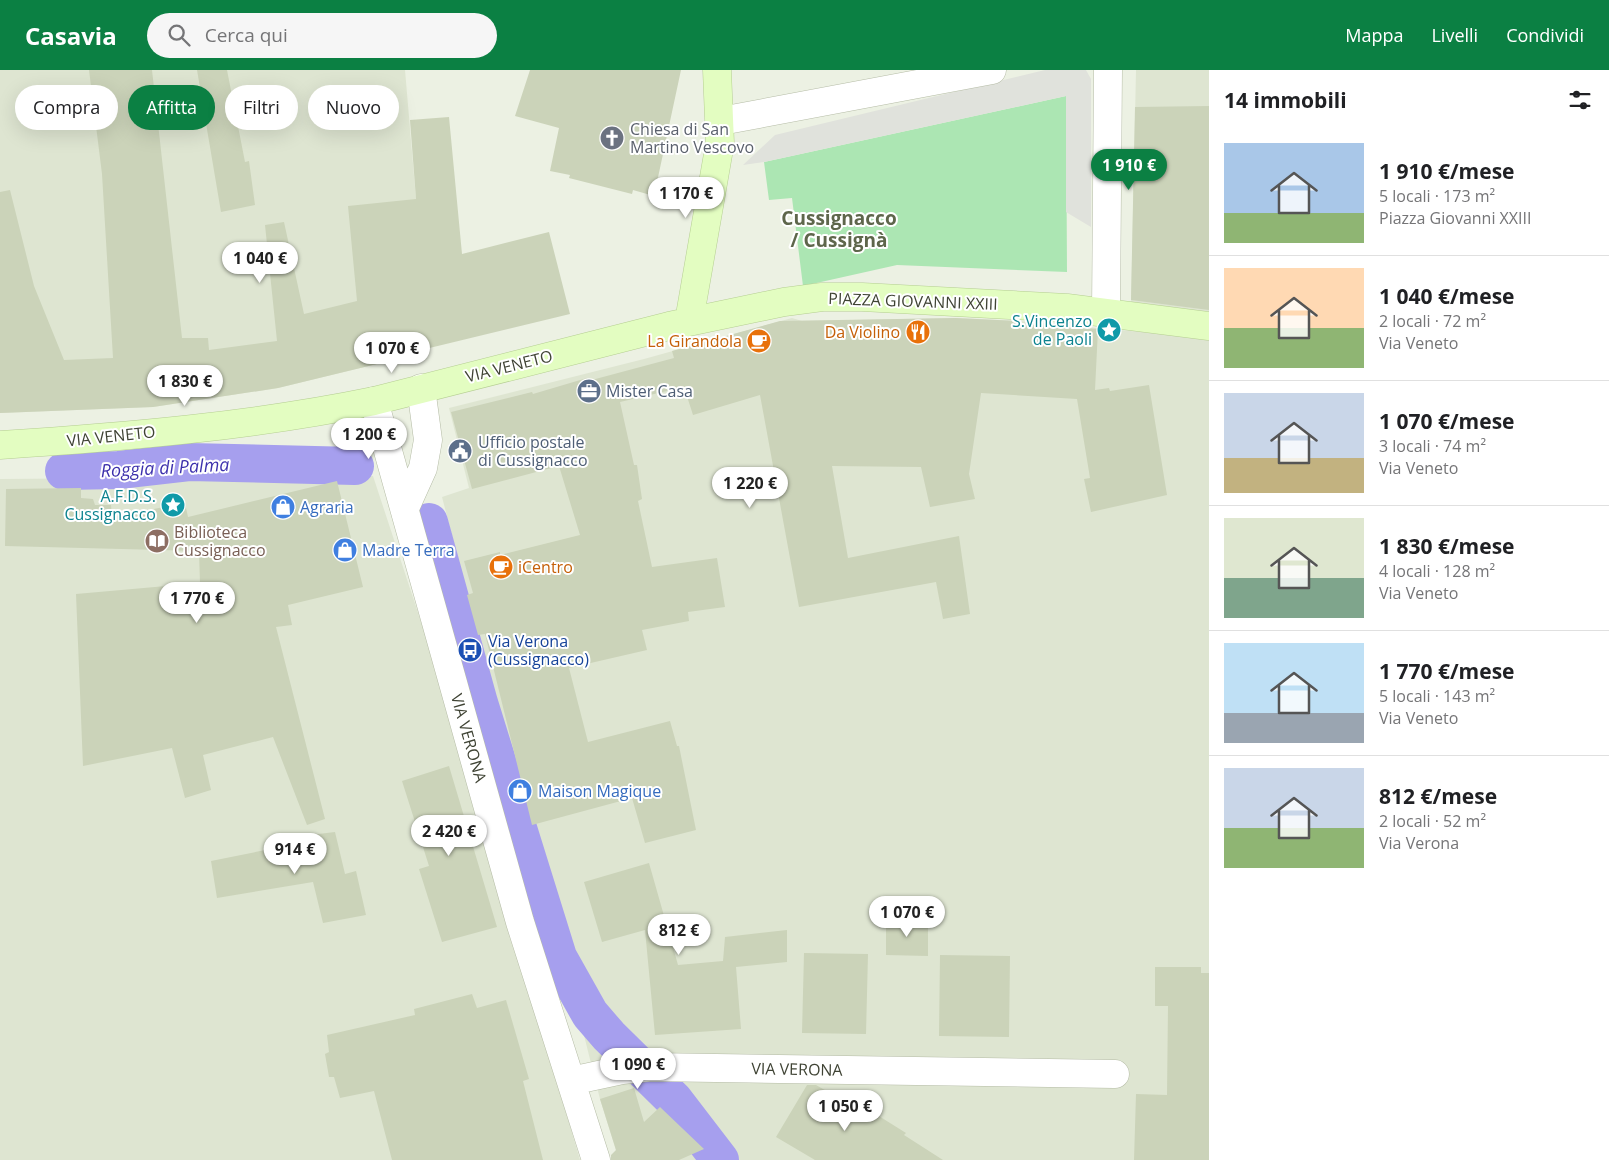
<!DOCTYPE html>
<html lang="it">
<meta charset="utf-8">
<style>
:root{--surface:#fff;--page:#f6f6f6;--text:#202124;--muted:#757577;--line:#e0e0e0;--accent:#0b8043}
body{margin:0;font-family:"Open Sans",sans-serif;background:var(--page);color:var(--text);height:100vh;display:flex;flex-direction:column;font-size:19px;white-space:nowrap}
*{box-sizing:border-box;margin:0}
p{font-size:16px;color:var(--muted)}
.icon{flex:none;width:28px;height:28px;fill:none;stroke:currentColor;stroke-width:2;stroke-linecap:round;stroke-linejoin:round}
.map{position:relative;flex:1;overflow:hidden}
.side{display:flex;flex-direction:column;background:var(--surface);width:400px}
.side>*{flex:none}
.top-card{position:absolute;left:15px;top:15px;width:475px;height:45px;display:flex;gap:10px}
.price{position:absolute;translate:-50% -42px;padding:0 11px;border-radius:18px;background:#fff;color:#222;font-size:16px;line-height:32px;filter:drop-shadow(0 1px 2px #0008)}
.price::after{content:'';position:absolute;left:50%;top:30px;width:15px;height:11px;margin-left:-8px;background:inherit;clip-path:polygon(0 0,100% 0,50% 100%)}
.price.active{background:var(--accent);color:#fff}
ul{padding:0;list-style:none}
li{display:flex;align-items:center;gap:15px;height:125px;padding:0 15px}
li+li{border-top:1px solid var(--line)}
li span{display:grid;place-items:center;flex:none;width:140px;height:100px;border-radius:0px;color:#555}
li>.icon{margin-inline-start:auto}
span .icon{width:60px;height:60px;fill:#fffc;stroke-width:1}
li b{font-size:21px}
h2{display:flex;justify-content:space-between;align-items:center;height:60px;padding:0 15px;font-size:21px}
.tag{padding:0 18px;border-radius:22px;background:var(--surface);box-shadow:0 5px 20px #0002;font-size:18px;line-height:45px}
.tag.active{background:var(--accent);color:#fff}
header{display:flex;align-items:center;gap:30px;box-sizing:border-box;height:70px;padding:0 25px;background:var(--accent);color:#fff}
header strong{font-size:24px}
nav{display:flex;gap:28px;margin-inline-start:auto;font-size:18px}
.search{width:350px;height:45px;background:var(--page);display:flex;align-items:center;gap:12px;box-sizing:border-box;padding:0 18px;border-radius:28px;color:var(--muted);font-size:19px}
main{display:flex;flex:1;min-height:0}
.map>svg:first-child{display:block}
</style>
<header>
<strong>Casavia</strong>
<div class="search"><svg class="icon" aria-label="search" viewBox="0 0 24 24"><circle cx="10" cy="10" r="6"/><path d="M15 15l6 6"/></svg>Cerca qui</div>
<nav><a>Mappa</a><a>Livelli</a><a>Condividi</a></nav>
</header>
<main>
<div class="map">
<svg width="1209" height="1090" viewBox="0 0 1209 1090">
<rect width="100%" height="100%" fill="#ecf1e3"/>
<!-- residential -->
<path fill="#dee5d1" d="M0,0H405L416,129L402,220L418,284L278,318L153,337L0,343Z
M1136,0H1209V242L1131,236Z
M792,248L802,251L953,248L1019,251L1209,268V1090H619L600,1029L515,691L478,565L442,427L469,418L449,338L644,289Z
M373,406L425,564L580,1090H0V409Z"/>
<!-- green -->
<path fill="#ace6b3" d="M1066,26L1067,202L897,195L803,216L792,128L769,130L764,92Z"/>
<!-- parking -->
<path fill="#e0e2dc" d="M1045,0H1086L1091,9V157L1066,142V26L764,92L743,95L775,65Z"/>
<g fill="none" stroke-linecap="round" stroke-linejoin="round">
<!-- canal -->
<path stroke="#a69fee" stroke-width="38" d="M64,401L119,400L189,392L355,396
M429,452L479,633L558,887L590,944L609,966L674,1030L720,1090"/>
</g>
<!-- building -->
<path fill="#cbd3b9" d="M89,0H152L182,268H208L209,280L277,271L265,155L284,152L304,244L357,231L348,136L416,129L410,50L449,47L462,184L549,162L570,244L417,281L418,284L278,318L153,337L0,343V122L10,120L34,216L64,290L113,288L102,104Z
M197,0H227L245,92L249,91L255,135L221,142Z
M530,0H681L654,126L633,120L632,124L569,108L570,105L550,101L559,58L515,46Z
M1209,36V240L1131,230L1135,37Z
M956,248L1019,251L1018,254L1098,259L1095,320L1109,318L1110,321L1149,315L1167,425L1091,442L1084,409L1090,408L1077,329L981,323L969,404L975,429L930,437L921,397L832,396L848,488L959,466L970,544L943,549L936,512L799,537L760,325L693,345L684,317L620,332L634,395H637L642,429L638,431L652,497L717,488L725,537L688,542L689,551L642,560L647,580L569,598L588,672L670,651L677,676H679L696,760L645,773L632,728L532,755L485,564L478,565L467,525L473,523L464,491L500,482V485L580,465L559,396L472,419L451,342L532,322L533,324L587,308L588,311L674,288L672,281L780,251Z
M337,411L363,517L288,535L292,555L276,557L325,749L307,755L273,667L203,685L211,720L185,728L172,678L83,696L76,524L200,513L199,481L5,476L6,419L81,418V428L93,429L95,435H111L112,447L185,433L188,447Z
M449,696L497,857L442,872L419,799L429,796L402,711Z
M335,762L345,804L356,801L366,845L323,853L313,812L217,828L211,791L310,771V765Z
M649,793L678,895L723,891L725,867L787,860V892L736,897L741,959L655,965L645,860L602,872L584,812Z
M886,851L928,852V886L886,885Z
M804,883L868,884L866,964L802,963Z
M940,885L1010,886L1009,967L939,966Z
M1155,897H1201V903H1209V1090H1134L1136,1024L1167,1025L1168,936H1155Z
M472,924L477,938L506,930L529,1009L523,1011L543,1090H392L374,1021L340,1028L334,1007H329L325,984L329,982L327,965L415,945L414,939Z
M807,1015H816L872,1047L874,1043L906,1063L904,1065L943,1090H815L776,1067Z
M634,1018L644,1052L660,1037L704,1079L679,1090H611V1085L616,1080L600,1029Z"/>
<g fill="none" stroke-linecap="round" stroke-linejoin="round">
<defs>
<path id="street" d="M721,51L992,0
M1106,242L1108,0
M374,331L520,852L596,1090
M405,438L423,398L428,370L421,318
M571,1011L622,1000L651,997L1115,1004"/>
<path id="secondary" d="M689,251L720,73L717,0
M0,375C124,367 253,356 374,331L669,256L784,232L822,227H862L1067,238L1209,256"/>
</defs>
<!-- street casing -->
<use href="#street" stroke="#b5bca6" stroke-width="29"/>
<!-- secondary casing -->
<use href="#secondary" stroke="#b5ce92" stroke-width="29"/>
<!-- street -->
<use href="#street" stroke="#fff" stroke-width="28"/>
<!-- secondary -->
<use href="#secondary" stroke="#e3fdc1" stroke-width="28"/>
</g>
<!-- icons -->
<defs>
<symbol id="church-disc" viewBox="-11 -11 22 22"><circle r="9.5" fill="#6b7280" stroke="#fff"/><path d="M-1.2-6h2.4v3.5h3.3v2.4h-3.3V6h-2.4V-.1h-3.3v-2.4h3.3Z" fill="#fff"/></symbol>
<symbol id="sight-disc" viewBox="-11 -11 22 22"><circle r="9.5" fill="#0f9aa8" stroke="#fff"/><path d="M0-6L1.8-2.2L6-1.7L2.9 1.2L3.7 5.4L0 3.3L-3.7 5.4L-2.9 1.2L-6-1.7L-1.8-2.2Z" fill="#fff"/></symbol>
<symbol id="restaurant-disc" viewBox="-11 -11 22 22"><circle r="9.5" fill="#e8710a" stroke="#fff"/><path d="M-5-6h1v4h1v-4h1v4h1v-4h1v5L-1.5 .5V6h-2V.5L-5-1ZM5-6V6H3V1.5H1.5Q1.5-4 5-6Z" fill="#fff"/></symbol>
<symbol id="cafe-disc" viewBox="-11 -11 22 22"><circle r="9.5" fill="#e8710a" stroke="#fff"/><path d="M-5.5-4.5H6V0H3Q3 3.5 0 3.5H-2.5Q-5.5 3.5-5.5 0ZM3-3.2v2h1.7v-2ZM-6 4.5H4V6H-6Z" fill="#fff"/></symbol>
<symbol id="office-disc" viewBox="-11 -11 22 22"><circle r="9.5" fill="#5c6f8a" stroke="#fff"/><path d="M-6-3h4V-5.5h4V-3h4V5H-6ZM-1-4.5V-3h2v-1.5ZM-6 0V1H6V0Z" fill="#fff"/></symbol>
<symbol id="civic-disc" viewBox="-11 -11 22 22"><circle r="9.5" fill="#5c6f8a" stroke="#fff"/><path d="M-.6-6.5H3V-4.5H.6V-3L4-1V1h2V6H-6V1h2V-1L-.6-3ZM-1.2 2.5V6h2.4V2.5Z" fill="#fff"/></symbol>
<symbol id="shop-disc" viewBox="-11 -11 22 22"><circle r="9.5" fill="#3f7fe0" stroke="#fff"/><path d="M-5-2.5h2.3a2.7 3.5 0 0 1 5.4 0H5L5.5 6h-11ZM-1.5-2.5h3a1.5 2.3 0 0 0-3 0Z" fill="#fff"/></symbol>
<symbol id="library-disc" viewBox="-11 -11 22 22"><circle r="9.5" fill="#8d6e63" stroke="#fff"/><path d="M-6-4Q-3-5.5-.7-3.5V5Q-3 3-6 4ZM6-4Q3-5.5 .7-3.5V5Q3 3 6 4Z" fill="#fff"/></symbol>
<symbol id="bus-disc" viewBox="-11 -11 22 22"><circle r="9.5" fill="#1a4fb4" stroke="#fff"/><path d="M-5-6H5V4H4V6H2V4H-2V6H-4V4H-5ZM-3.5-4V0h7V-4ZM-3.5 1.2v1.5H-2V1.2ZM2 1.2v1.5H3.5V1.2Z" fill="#fff"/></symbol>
</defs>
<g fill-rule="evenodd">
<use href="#church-disc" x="598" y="54" width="28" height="28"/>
<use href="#sight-disc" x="1095" y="246" width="28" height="28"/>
<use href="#restaurant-disc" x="904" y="248" width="28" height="28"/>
<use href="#cafe-disc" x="745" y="257" width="28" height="28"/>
<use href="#office-disc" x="575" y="307" width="28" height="28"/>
<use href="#civic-disc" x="446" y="367" width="28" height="28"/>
<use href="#sight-disc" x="159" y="421" width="28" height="28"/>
<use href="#shop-disc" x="269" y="423" width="28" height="28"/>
<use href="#library-disc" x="143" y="457" width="28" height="28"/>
<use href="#shop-disc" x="331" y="466" width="28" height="28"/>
<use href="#cafe-disc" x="487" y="483" width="28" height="28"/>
<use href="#bus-disc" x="456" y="566" width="28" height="28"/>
<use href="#shop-disc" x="506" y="707" width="28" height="28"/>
</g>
<g text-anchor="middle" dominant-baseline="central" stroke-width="4" stroke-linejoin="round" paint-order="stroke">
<!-- worship labels -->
<g font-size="16" fill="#5b616d" stroke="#fff" text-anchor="start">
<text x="630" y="59">Chiesa di San<tspan x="630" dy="18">Martino Vescovo</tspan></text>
</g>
<!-- street labels -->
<g font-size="16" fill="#3f4334" stroke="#fff">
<text transform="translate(913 231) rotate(2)">PIAZZA GIOVANNI XXIII</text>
<text transform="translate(509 296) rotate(-14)">VIA VENETO</text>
<text transform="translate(111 366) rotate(-6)">VIA VENETO</text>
<text transform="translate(469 668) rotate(74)">VIA VERONA</text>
<text transform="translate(797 999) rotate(1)">VIA VERONA</text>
</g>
<!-- culture labels -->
<g font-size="16" fill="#0d838f" stroke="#fff" text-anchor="end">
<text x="1092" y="251">S.Vincenzo<tspan x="1092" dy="18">de Paoli</tspan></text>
<text x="156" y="426">A.F.D.S.<tspan x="156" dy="18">Cussignacco</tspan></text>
</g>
<!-- food labels -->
<g font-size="16" fill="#c56008" stroke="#fff" text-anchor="end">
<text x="900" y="262">Da Violino</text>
<text x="742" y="271">La Girandola</text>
<text x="518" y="497" text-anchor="start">iCentro</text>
</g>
<!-- service labels -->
<g font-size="16" fill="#4e5e75" stroke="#fff" text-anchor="start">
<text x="606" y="321">Mister Casa</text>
<text x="478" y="372">Ufficio postale<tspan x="478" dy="18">di Cussignacco</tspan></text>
</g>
<!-- shop labels -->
<g font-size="16" fill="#366cbe" stroke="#fff" text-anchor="start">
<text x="300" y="437">Agraria</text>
<text x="362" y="480">Madre Terra</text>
<text x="538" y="721">Maison Magique</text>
</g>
<!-- education labels -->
<g font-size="16" fill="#785e54" stroke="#fff" text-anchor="start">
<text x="174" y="462">Biblioteca<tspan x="174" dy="18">Cussignacco</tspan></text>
</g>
<!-- transit labels -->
<g font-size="16" fill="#164399" stroke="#fff" text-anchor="start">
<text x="488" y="571">Via Verona<tspan x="488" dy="18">(Cussignacco)</tspan></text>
</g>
<!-- water labels -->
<g font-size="18" font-style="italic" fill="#3c30ac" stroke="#fff">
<text transform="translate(165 397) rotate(-3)">Roggia di Palma</text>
</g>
<!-- quarter labels -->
<g font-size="19" font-weight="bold" fill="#5e664b" stroke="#fff">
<text x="839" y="148">Cussignacco<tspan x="839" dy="22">/ Cussignà</tspan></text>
</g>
</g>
</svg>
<b class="price active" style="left:1129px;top:121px">1 910 €</b>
<b class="price" style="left:686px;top:149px">1 170 €</b>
<b class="price" style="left:260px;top:214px">1 040 €</b>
<b class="price" style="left:392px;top:304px">1 070 €</b>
<b class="price" style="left:185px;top:337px">1 830 €</b>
<b class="price" style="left:369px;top:390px">1 200 €</b>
<b class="price" style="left:750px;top:439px">1 220 €</b>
<b class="price" style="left:197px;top:554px">1 770 €</b>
<b class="price" style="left:449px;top:787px">2 420 €</b>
<b class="price" style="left:295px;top:805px">914 €</b>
<b class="price" style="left:907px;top:868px">1 070 €</b>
<b class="price" style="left:679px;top:886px">812 €</b>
<b class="price" style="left:638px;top:1020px">1 090 €</b>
<b class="price" style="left:845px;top:1062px">1 050 €</b>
<div class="top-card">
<a class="tag">Compra</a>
<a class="tag active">Affitta</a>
<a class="tag">Filtri</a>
<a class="tag">Nuovo</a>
</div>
</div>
<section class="side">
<h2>14 immobili<svg class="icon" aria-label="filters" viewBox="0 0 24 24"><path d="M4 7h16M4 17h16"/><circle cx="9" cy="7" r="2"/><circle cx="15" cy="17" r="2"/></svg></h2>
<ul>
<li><span style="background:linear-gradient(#a9c7e8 70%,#8fb573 0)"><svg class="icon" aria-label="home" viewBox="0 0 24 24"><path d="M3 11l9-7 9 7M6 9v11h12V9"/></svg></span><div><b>1 910 €/mese</b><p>5 locali · 173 m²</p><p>Piazza Giovanni XXIII</p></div></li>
<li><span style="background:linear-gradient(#ffd9b3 60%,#8fb573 0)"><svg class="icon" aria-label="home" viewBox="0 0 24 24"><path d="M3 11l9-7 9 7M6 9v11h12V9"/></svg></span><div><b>1 040 €/mese</b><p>2 locali · 72 m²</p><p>Via Veneto</p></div></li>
<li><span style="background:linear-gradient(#c9d6e8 65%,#c2b280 0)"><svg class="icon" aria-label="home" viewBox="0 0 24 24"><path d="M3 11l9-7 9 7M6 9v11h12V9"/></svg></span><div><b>1 070 €/mese</b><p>3 locali · 74 m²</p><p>Via Veneto</p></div></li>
<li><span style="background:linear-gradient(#dfe7d0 60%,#7fa58c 0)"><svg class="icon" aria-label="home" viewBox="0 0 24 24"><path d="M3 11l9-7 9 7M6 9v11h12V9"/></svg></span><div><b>1 830 €/mese</b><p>4 locali · 128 m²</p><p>Via Veneto</p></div></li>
<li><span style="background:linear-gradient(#bfe0f5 70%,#9aa5b1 0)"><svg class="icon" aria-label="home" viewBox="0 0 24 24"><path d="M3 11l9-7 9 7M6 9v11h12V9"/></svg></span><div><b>1 770 €/mese</b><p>5 locali · 143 m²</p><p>Via Veneto</p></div></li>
<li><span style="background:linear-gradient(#c9d6e8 60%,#8fb573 0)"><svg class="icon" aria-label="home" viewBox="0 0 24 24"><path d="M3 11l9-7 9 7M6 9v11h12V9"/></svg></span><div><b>812 €/mese</b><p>2 locali · 52 m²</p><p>Via Verona</p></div></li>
</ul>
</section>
</main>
